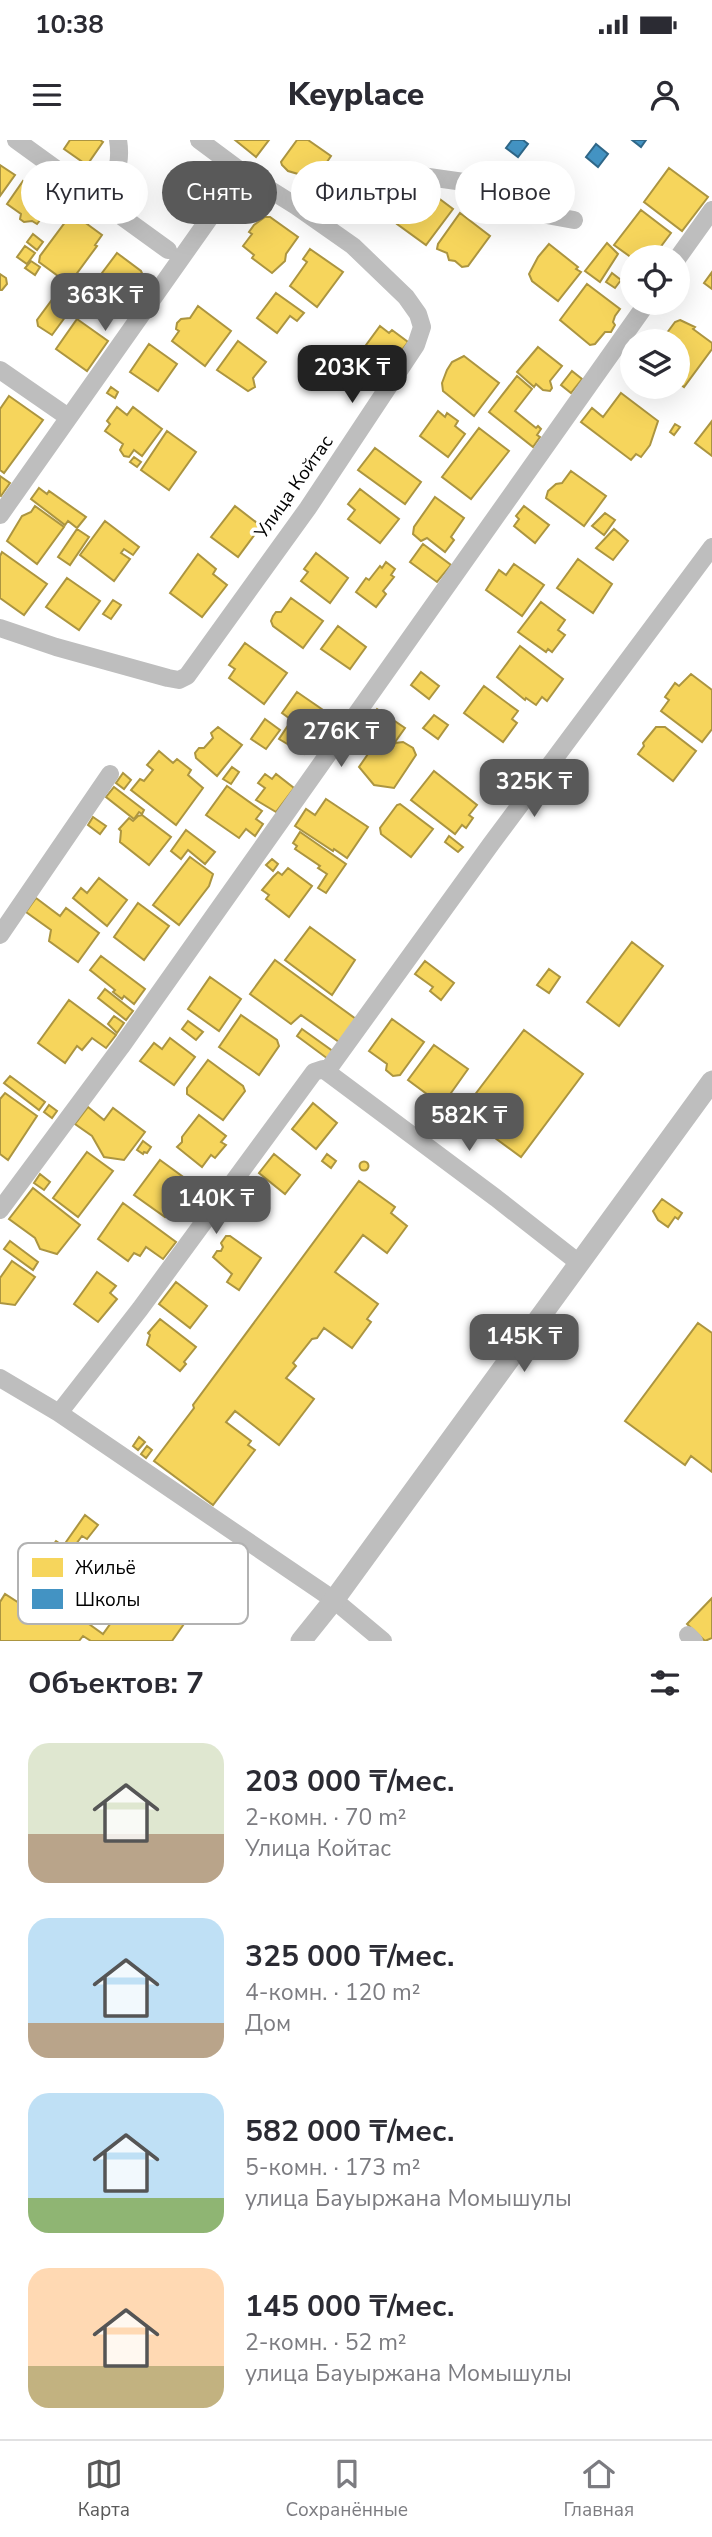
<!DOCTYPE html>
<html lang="ru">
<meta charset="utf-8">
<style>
:root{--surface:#fff;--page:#f2f2f3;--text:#2b2b33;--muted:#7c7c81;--line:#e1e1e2;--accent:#595959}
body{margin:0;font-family:"Nunito Sans",sans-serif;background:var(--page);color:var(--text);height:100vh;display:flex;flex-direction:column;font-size:26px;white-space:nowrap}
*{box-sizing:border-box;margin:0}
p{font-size:23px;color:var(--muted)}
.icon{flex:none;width:38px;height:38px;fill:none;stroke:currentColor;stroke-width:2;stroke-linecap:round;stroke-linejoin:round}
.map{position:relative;height:1501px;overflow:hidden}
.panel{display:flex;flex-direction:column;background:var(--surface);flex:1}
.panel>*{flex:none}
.top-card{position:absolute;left:21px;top:21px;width:670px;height:63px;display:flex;gap:14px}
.controls{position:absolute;left:620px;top:105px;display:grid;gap:14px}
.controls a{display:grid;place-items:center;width:70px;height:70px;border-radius:50%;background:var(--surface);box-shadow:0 7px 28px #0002;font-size:35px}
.price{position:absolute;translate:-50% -60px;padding:0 16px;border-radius:14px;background:var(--accent);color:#fff;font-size:23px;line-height:46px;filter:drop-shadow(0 2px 4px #0008)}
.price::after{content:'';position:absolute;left:50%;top:42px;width:21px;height:16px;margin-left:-10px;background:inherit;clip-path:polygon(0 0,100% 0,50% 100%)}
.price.current{background:#222;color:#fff}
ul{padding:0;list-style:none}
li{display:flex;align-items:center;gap:21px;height:175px;padding:0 28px}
li span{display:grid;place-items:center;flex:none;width:196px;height:140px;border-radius:21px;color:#555}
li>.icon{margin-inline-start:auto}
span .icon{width:84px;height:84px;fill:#fffc;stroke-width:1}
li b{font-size:30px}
h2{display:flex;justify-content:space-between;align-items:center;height:84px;padding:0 28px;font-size:30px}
.chip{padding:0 24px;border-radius:32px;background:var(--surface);box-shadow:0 7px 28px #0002;font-size:24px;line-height:63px}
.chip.current{background:var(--accent);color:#fff}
.status{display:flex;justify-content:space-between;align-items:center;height:49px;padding:0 35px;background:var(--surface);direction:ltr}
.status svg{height:19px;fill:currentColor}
header{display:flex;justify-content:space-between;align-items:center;height:91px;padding:0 28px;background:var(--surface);font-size:32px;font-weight:800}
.menu{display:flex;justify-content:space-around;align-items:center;height:98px;border-top:2px solid var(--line);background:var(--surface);font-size:19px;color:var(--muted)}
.menu a{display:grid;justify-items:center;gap:4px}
.menu .current{color:var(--accent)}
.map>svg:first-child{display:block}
</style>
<div class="status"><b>10:38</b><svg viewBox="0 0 49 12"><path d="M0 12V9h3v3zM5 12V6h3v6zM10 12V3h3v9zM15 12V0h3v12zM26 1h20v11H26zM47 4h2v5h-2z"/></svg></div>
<header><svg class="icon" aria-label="menu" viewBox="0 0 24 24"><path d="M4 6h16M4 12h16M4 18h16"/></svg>Keyplace<svg class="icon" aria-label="person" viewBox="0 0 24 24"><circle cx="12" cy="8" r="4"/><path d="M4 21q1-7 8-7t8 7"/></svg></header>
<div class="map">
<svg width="712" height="1501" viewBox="0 0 712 1501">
<rect width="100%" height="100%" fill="#fff"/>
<!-- homes -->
<path fill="#f6d55c" stroke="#ac9540" stroke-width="2" d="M70,0H100L103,2L87,25L64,9Z
M235,0H269L256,17Z
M297,0H308L331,16L314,41L306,42L298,34L288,31L282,25L281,22Z
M0,25L15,35L0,56Z
M669,28L708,57L682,91L644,62Z
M23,41L53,63L50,67L53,69L44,81L41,79L37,84L32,81L24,82L20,79L21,74L7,64Z
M425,48L453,69L426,105L397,84Z
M641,70L671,93L653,117L632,118L614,105Z
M72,73L102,95L95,105L97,106L69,144L39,122L40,116Z
M460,73L490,96L468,126L462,127L455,121L449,120L447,113L437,109L438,104Z
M265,77H270L298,97L286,114L285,121L272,133L252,118L254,115L243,106L252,94L249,92L254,85Z
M33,94L43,102L37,110L27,102Z
M607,103L618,114L600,142L585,131Z
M549,104L578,127L576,129L581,132L558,161L532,141L529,134L538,117Z
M25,106L35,113L27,124L17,117Z
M310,109L343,132L317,167L290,146L307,122L303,119Z
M117,113L141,131L144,138L130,160H124L100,142L99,137Z
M31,121L40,127L35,135L25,128Z
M712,132V149L704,143Z
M612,133L621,140L615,148L606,142Z
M0,134L6,138L7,144L2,150H0Z
M587,144L620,169L615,176L613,182L615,185L611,192H605L595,204L590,205L560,180Z
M57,153L74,165L52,195L38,186L37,180Z
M276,153L304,173L297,181L290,176L277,193L257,178Z
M198,166L231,191L205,226L172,201L179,191L176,189L177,183L181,179L190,178Z
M77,179L108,201L87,231L56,209Z
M680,180L695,187L693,189L712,203V209L684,247L677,242V201H661L675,182Z
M380,186L389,193L392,190L408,202L383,235L358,216Z
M238,201L266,222L253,238L255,247L248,251L217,230Z
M149,204L177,224L158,251L130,232Z
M538,207L562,226L550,241L552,248L550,251L543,250L536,244L534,247L517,232Z
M464,216L499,243L474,276L443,251L442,243L447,230L452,222Z
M572,231L582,239L571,253L561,245Z
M517,236L532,249L515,271L536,288L538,286L541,289L537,295L540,297L533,307L489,272Z
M111,247L118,252L115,258L107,253Z
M621,253L658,281L650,305L641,317L636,314L631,320L581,282L592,268L603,277Z
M9,256L43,280L4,333L0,330V269Z
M117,267L127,275L133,267L162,289L142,316L134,310L129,317L124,316L120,310L123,304L105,291L110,284L107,281Z
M438,271L445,277L447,273L458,281L455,286L465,294L448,317L420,296Z
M712,281V316L695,303Z
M675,284L680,287L674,295L670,292Z
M479,288L509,311L471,359L442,337Z
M167,291L196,312L169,350L141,330Z
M375,308L421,342L405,364L358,330Z
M134,317L141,322L137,327L130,322Z
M571,331L606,356L584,386L546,358L548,351L556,344L562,343Z
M0,336L10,343L1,356L0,355Z
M39,348L47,354L49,351L86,377L77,388L68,381L65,385L31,359Z
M360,349L399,379L380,403L348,379L355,370L348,364Z
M435,357L464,378L451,397L454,400L445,412L427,398L421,401L413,394L414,387Z
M35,366L64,387L37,424L7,401L22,376L31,372Z
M235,366L261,386L238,417L211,397Z
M524,366L549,385L535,403L514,386L519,379L516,376Z
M605,373L615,380L604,395L592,386Z
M105,381L139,407L133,415L124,409L121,413L130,419L114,441L80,415Z
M77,389L89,397L70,425L58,417Z
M614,389L628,401L613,420L596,408Z
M423,404L451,425L437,442L410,422Z
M2,412L47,444L24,475L0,458V416Z
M316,413L348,438L330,463L301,441L308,432L304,429Z
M198,414L216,429L213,434L227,445L202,477L170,453Z
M578,419L612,444L593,473L557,448Z
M386,422L395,429L391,435L394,437L383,451L386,454L376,467L356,452L366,438L369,440L380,426L382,428Z
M514,424L544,445L522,476L486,450L499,430L506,435Z
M67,438L100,461L79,490L46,467Z
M291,458L323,481L303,508L273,486L271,481L273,476L276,472H281Z
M113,460L121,465L111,479L103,474Z
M541,462L565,480L558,490L565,495L552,512L548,509L546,512L518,492Z
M338,486L366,507L350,529L321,509Z
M245,503L287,533L264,564L229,538L235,529L229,525Z
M520,506L563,539L547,561L542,557L536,565L526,558L525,560L497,537Z
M421,532L439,546L429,559L411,545Z
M691,534L712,550V589L702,602L661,571L669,560L665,557L675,543L679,546Z
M484,546L518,571L512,579L517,583L503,602L464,573Z
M297,552L326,572L321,579L317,576L307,591L282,573Z
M377,569L405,588L393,605L364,587Z
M434,575L448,585L438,599L423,588Z
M265,579L280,590L266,609L251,599Z
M218,587L242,605L217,636L196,618L195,613L199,608H204L213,598L211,593Z
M287,587L311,603L304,614L279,599Z
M656,587H665L696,611L673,641L638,614L644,606L643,603Z
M379,598L393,607L395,603L403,602L413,608L416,615L394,648L374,645L359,627Z
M159,611L173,623L177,619L191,630L188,635L203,648L176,685L131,650L140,639L144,641L153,630L147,625Z
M232,627L239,632L231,644L223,639Z
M434,631L477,665L469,675L473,678L466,688L462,685L455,694L411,660Z
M123,633L131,640L124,649L116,643Z
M265,634L272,639L276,634L294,648L276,672L256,660L265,648L258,643Z
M227,646L262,671L256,679L263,684L255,696L246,689L239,698L206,675Z
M114,647L144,670L142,674L139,672L134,679L106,657Z
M326,659L368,687L347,718L334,709L333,711L295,686L306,669L315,675Z
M400,664L433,689L411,717L381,694L380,688L397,665Z
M142,675L171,697L149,725L120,702L121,691L119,689L129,678L133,681L138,676Z
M93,677L106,686L100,694L88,685Z
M186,690L215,712L205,724L188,710L181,719L171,711Z
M300,692L346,724L326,753L318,748L327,734L318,728L320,726L295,709L297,706L293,703Z
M449,696L463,707L458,712L445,702Z
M190,717L213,734L209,746L179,785L153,765Z
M272,719L278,724L273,731L266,725Z
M288,728L312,746L289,777L266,759L269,755L262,750L273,737L278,732L282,735Z
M99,738L127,760L107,786L73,758L81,748L87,753Z
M36,758L60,776L66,768L99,793L78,822L49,801L51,790L26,772Z
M138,763L169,786L144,820L114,797Z
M310,787L355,820L332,855L285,820Z
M632,802L663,826L619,886L587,862Z
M101,816L145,849L134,864L124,856L122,859L113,852L115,850L90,830Z
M275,820L356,879L339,902L301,875L291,884L250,854Z
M425,821L454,843L441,860L430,851L433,847L415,834Z
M549,829L560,837L549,853L537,845Z
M210,837L241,859L219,891L188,869Z
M105,849L133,871L126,880L98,858Z
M69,860L116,895L106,908L92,898L82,910L77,906L65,923L38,903Z
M241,875L277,900L279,906L259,935L219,907Z
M114,876L124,883L117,893L108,884Z
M392,879L424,902L400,935L393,936L386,930L387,924L369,911Z
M188,881L203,892L196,900L182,889Z
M302,889L334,912L328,919L297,896Z
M524,890L583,934L521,1017L461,973Z
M170,898L195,917L174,945L140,921L154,903L162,909Z
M434,905L468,929L446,960L439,963L408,940Z
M208,920L243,946L245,951L223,980L187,954V948Z
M10,936L45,962L39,970L4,943Z
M5,953L37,976L8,1020L0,1014V959Z
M313,963L337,983L316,1009L292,989Z
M49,965L57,971L52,978L44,972Z
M88,967L104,980L113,968L145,992L124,1020L104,1017L92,996L75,984Z
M199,975L226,996L221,1002L226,1005L215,1018L211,1015L202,1027L177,1007L182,1002V997Z
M143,1001L151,1007L147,1013L144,1012L143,1014L137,1010Z
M87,1012L113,1031L78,1077L53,1058Z
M274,1014L300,1035L285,1054L259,1033Z
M327,1014L336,1021L331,1028L322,1021Z
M160,1020L186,1039L189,1044L165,1077L134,1055Z
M359.5 1026a4.5 4.5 0 1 1 9 0a4.5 4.5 0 1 1-9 0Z
M40,1034L50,1042L44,1050L34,1043Z
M359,1041L395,1067L391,1073L407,1086L387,1113L363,1095L335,1132L378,1164L367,1179L371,1182L352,1208L324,1188L317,1198L312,1199L293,1223L296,1226L286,1238L314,1259L279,1305L235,1271L226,1282L251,1301L248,1305L255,1310L213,1365L154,1321L194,1268L193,1265Z
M33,1048L80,1085L57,1114L40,1109L35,1098L9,1079Z
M662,1059L682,1073L678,1079L675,1077L668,1087L658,1080L653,1071Z
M123,1063L176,1102L163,1119L146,1107L140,1116L134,1113L128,1121L98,1099Z
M226,1096H230L261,1118L239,1150L227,1142L232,1134L213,1117L217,1111H221L223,1107L221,1103Z
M10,1101L38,1122L33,1130L4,1109Z
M12,1121L35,1137L15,1165L0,1163V1138Z
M97,1132L116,1146L110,1153L117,1159L98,1182L74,1164Z
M176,1142L207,1166L190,1188L159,1164Z
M160,1179L196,1207L184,1222L186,1224L180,1231L147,1205L150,1195L148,1193Z
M698,1183L712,1193V1332L691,1316L685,1325L625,1281Z
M139,1297L145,1302L138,1310L133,1306Z
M147,1306L152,1310L146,1318L141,1314Z
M85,1375L98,1385L87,1399L82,1396L73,1408L66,1402Z
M56,1401L72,1412L52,1439L36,1428Z
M74,1413L117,1444L89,1484L103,1494L137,1446L186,1481L172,1501H91L83,1496L79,1501H0V1462L5,1454L33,1472Z
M712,1458V1498L705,1501L687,1484Z"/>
<!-- schools -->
<path fill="#4393c3" stroke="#2f6788" stroke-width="2" d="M512,0H523L528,4L518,17L506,8Z
M632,0H646L641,7Z
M596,4L608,14L598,27L586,17Z"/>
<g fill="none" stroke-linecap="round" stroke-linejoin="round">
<!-- minor -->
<path stroke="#bebebe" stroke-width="18" d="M16,0L168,110
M94,57C115,45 122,24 118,0
M318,81L334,64L352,50L371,36L386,31L471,43L510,56L541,74L574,80
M677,119L712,70
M0,230L68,277
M0,375L242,32
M0,488L56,507L168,538L179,540L187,536L308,368L416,205L422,187L418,174L406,157L353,106L296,66L242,32L199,0
M0,795L110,634
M327,931L491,704L712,407
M0,1070L121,907L647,163
M0,1238L59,1273L140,1169L314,932L323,929L496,1058L579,1123
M59,1273L334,1460L383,1501
M688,1495L694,1501"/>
<!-- tertiary -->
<path stroke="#bebebe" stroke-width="21" d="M301,1501L334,1460L712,941"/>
</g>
<g text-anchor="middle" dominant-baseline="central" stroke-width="7" stroke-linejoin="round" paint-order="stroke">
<!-- street labels -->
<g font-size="19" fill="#000" stroke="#fff">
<text transform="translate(294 347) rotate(-55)">Улица Койтас</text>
</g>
</g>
<!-- legend -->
<rect x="18" y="1403" width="230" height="81" rx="10" fill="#fff" stroke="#b2b2b2" stroke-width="2"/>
<rect x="32" y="1418" width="31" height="19" fill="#f6d55c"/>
<rect x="32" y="1449" width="31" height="20" fill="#4393c3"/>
<g font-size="19" fill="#000">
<text x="75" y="1434">Жильё</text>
<text x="75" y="1466">Школы</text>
</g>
</svg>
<div class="controls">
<a><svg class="icon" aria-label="locate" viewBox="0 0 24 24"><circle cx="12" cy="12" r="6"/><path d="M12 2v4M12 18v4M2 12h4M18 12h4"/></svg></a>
<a><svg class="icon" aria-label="layers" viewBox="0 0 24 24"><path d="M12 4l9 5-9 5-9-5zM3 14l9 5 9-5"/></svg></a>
</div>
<b class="price" style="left:105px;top:193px">363K ₸</b>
<b class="price current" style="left:352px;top:265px">203K ₸</b>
<b class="price" style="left:341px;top:629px">276K ₸</b>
<b class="price" style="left:534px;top:679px">325K ₸</b>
<b class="price" style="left:469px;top:1013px">582K ₸</b>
<b class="price" style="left:216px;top:1096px">140K ₸</b>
<b class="price" style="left:524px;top:1234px">145K ₸</b>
<div class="top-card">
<a class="chip">Купить</a>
<a class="chip current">Снять</a>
<a class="chip">Фильтры</a>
<a class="chip">Новое</a>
</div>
</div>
<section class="panel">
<h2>Объектов: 7<svg class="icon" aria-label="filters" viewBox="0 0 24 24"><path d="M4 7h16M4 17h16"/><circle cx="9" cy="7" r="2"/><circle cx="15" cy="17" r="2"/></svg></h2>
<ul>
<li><span style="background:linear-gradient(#dfe7d0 65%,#b9a48a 0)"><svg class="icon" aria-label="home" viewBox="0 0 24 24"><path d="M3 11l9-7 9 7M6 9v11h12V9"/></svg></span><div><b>203 000 ₸/мес.</b><p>2-комн. · 70 m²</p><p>Улица Койтас</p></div></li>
<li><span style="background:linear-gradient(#bfe0f5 75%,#b9a48a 0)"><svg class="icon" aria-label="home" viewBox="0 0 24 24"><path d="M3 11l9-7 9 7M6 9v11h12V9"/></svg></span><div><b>325 000 ₸/мес.</b><p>4-комн. · 120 m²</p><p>Дом</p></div></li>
<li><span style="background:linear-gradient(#bfe0f5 75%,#8fb573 0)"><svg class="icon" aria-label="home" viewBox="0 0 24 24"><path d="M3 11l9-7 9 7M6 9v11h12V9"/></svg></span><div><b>582 000 ₸/мес.</b><p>5-комн. · 173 m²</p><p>улица Бауыржана Момышулы</p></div></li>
<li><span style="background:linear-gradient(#ffd9b3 70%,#c2b280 0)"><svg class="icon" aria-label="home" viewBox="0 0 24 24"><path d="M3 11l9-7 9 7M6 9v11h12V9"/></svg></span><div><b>145 000 ₸/мес.</b><p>2-комн. · 52 m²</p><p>улица Бауыржана Момышулы</p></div></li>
</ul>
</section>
<nav class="menu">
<a class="current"><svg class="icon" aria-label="map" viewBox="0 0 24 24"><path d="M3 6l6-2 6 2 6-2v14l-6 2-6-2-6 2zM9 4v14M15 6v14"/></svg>Карта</a>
<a><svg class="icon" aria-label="saved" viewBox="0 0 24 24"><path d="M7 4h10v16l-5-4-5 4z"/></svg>Сохранённые</a>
<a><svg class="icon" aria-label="home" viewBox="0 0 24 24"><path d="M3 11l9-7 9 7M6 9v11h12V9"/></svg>Главная</a>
</nav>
